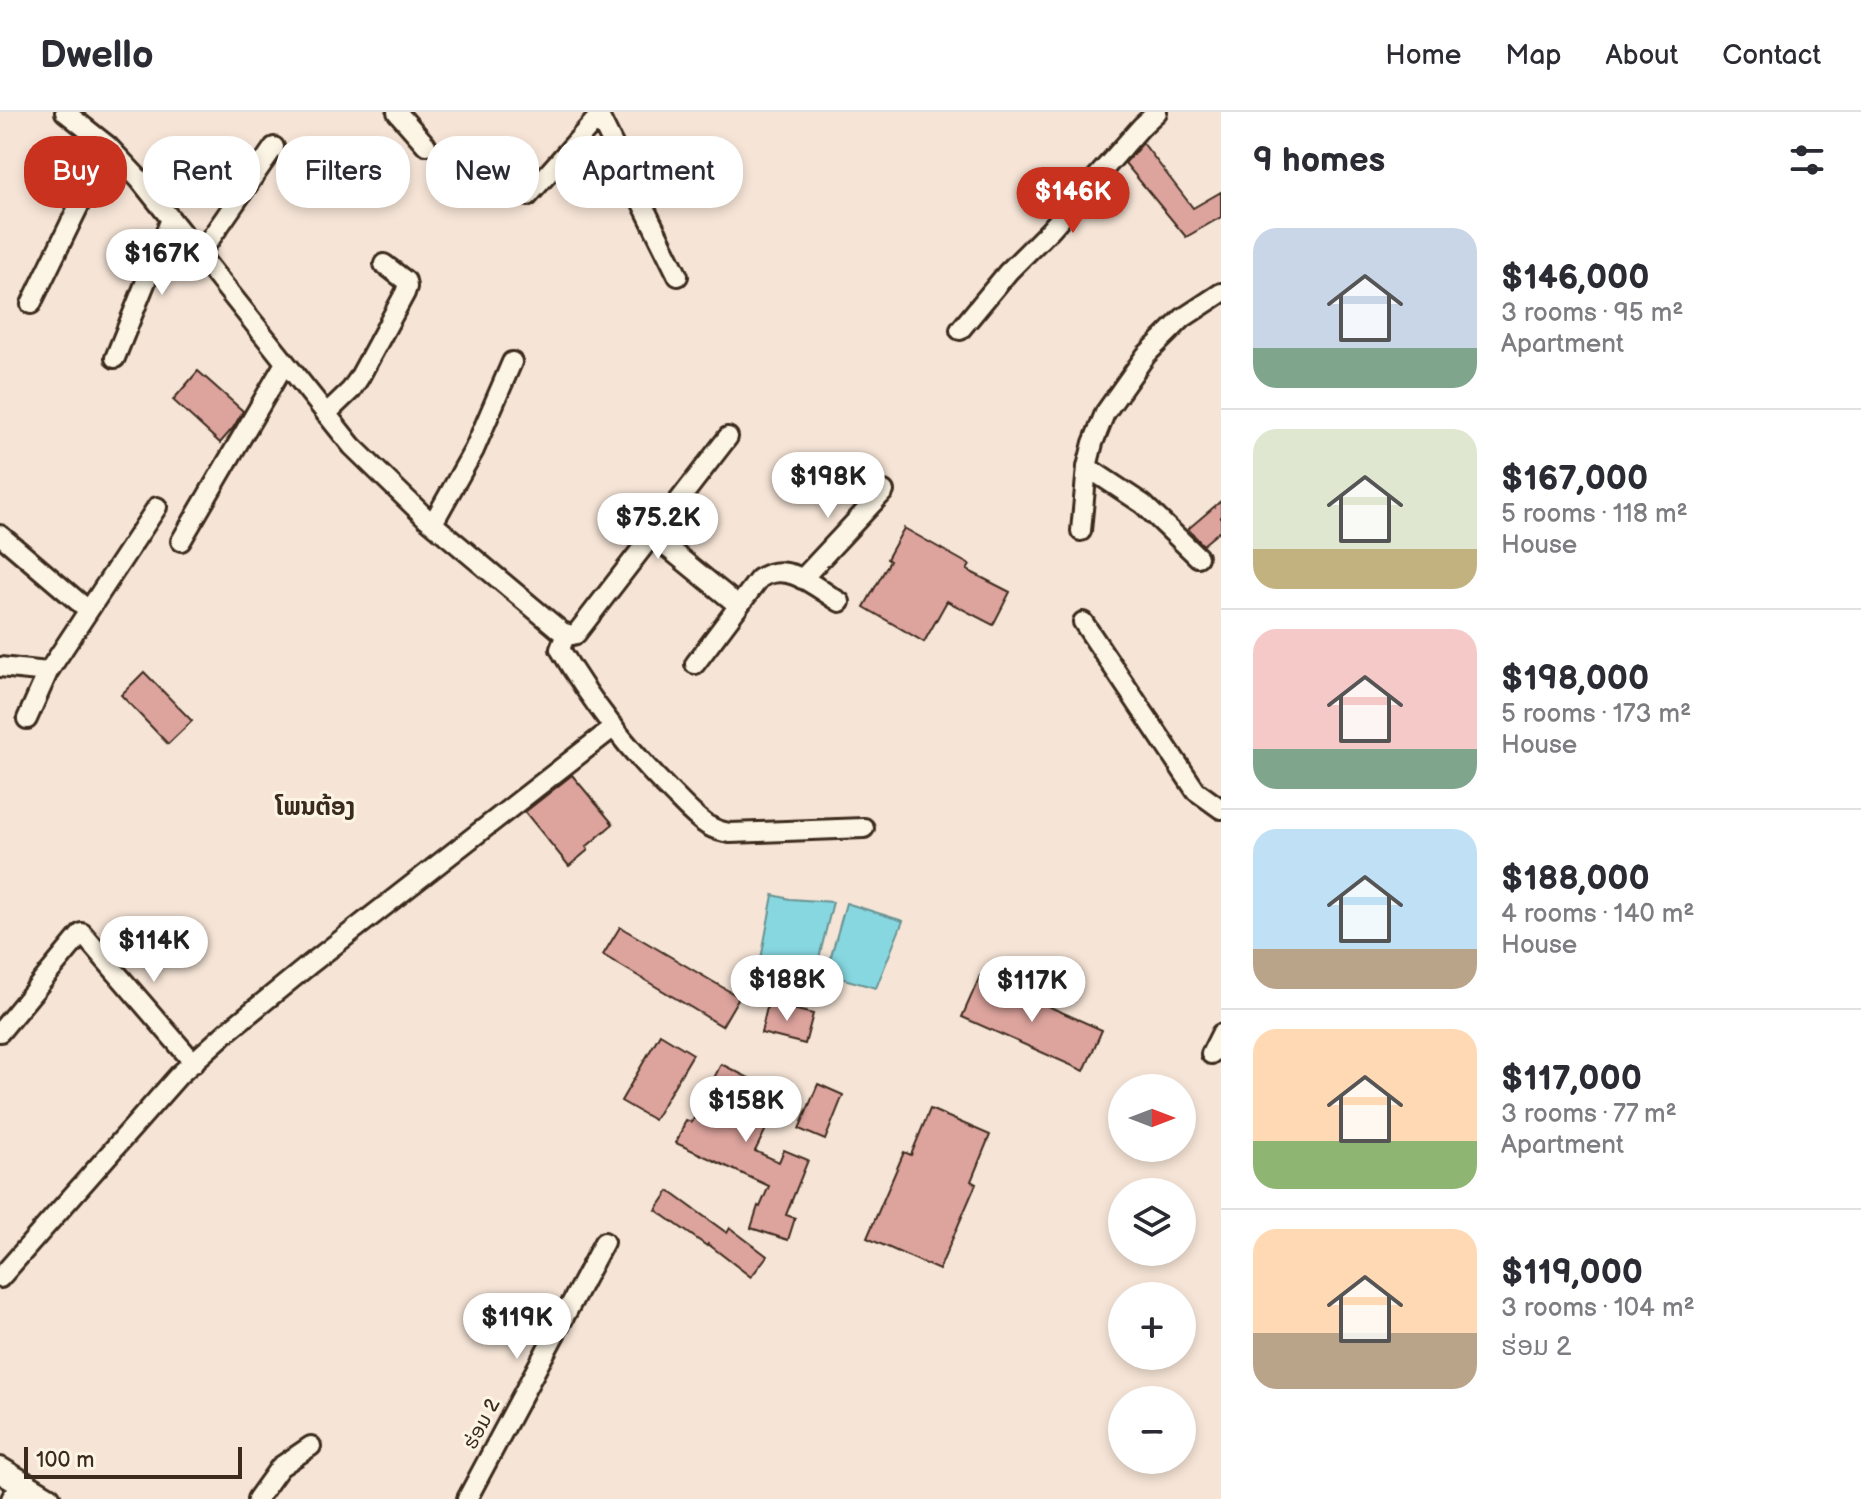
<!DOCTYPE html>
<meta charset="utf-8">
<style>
:root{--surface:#fff;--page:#f2f2f3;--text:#2b2b33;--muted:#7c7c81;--line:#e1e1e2;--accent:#c8321e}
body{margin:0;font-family:"Balsamiq Sans","Noto Sans Lao",sans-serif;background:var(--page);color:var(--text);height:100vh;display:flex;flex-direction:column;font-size:30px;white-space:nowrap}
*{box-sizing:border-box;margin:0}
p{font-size:26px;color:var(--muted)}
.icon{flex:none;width:44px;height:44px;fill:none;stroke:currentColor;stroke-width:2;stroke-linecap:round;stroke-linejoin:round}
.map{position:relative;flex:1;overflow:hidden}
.side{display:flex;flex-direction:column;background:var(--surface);width:640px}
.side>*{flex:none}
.hud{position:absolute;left:24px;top:24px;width:760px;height:72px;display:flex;gap:16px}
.needle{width:52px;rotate:90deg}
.tools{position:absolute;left:1108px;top:962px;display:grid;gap:16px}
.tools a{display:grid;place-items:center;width:88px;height:88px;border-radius:50%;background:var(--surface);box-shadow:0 4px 12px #0003;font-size:40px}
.scale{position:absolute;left:24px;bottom:20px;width:218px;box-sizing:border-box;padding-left:8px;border:4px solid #3b2a1e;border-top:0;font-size:22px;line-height:28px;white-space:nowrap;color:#3b2a1e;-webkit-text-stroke:6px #fcf5e5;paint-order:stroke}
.price{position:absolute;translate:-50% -68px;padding:0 18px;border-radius:28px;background:#fff;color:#222;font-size:26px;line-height:52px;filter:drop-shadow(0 2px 4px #0008)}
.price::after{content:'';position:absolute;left:50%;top:48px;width:24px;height:18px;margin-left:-12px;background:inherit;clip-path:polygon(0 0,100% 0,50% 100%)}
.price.selected{background:var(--accent);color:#fff}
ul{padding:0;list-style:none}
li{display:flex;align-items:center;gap:24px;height:200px;padding:0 32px}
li+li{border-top:2px solid var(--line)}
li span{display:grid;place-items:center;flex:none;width:224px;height:160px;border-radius:24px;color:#555}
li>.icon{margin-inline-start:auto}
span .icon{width:96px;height:96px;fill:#fffc;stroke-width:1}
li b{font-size:34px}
h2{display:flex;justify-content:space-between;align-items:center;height:96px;padding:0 32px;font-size:34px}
.chip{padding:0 28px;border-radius:32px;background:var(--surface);box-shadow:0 4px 12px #0003;font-size:28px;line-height:72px}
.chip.selected{background:var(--accent);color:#fff}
header{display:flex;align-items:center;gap:48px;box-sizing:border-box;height:112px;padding:0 40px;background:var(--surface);border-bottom:2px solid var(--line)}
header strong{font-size:38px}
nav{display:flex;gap:44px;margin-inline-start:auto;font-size:28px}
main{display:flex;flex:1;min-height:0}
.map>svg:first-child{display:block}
</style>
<header>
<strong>Dwello</strong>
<nav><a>Home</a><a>Map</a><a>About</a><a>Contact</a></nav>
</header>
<main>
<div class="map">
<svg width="1221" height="1387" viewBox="0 0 1221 1387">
<rect width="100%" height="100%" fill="#f6e5d7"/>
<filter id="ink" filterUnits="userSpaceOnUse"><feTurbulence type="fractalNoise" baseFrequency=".0125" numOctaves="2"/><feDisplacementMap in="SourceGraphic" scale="16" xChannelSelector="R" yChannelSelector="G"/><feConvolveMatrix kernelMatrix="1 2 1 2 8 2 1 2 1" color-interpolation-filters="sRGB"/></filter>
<g filter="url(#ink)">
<!-- water -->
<path fill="#87d7e0" stroke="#699292" stroke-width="2" d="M773,783L790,787L833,790L816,858L761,847Z
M846,791L903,809L876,876L826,862Z"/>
<!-- building -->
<path fill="#dda39d" stroke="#3b2a1e" stroke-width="2" d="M1143,31L1193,96L1221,80V105L1186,125L1125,51Z
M198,259L243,299L233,316L220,331L173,288Z
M1221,389V418L1203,433L1188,417Z
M904,416L970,453L967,458L1010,480L993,513L947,489L924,530L864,495L890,449L887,447Z
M144,560L192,609L168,632L121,583Z
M572,663L613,712L586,735L588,738L569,754L525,700Z
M620,815L739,885L722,914L603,843Z
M980,864L1102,918L1084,959L962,905Z
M768,891L813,902L805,932L761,921Z
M660,922L693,942L654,1008L621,989Z
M721,952L783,983L755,1039L779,1050L784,1038L808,1048L786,1103L795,1106L788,1128L751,1116L758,1094L760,1095L769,1074L676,1031L686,1008L692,1010Z
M818,972L843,983L825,1028L799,1017Z
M930,997L990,1023L971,1069L976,1072L939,1158L867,1126L904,1040L911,1043Z
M669,1079L727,1121L730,1116L767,1144L751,1165L708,1132L707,1134L656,1098Z"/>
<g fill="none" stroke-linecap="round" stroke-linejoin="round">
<defs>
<path id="street" d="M65,0L108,34L139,67L352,334L426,406L562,520L572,523L576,522L728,325
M397,0L426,33
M597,0L678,164
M528,84L599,4
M199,143L274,35
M31,192L108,34
M960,218L1008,160L1050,118L1142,14L1157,0
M115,246L171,107
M326,302L351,278L359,266L405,181L407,175L406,169L384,152
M1087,355L1143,392L1198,445
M433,411L474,338L512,250
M1081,419L1087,355L1093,331L1105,301L1146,243L1183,206L1221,181
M0,423L88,498
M652,423L739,494
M181,429L285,251
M802,467L884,379
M1083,510L1196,679L1221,697
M566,522L560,537C589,586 629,639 670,679C682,691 693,704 707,713C714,717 721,720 730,721L864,716
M695,552L759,467C787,447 816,476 840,490
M0,555L48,560
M27,607L48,560L157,395
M0,920L82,821L194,951
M1211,942L1221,922
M0,1166L179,963L228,919L309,853L614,615
M11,1387L12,1385
M257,1387L280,1355L311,1334
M467,1387L604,1130"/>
<path id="secondary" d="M0,1358L48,1387"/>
</defs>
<!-- street casing -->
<use href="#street" stroke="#3b2a1e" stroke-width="24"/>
<!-- secondary casing -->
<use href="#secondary" stroke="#3b2a1e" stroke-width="30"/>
<!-- street -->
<use href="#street" stroke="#fcf5e5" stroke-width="18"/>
<!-- secondary -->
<use href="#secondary" stroke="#fcf5e5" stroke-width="24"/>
</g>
</g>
<g text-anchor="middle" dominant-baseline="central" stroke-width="6" stroke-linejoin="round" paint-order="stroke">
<!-- street labels -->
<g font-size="20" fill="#3b2a1e" stroke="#fcf5e5">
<text transform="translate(482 1312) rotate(-62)">ຮ່ອມ 2</text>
</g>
<!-- quarter labels -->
<g font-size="24" font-weight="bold" fill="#3b2a1e" stroke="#fcf5e5">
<text x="315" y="695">ໂພນຕ້ອງ</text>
</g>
</g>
</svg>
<div class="tools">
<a><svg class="needle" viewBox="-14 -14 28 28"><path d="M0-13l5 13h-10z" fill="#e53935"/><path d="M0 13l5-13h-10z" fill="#7c7c81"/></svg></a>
<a><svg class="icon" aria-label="layers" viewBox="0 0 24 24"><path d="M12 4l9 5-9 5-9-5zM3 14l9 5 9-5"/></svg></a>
<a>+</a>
<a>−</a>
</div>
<div class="scale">100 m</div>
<b class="price selected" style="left:1073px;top:123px">$146K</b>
<b class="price" style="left:162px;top:185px">$167K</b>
<b class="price" style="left:828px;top:408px">$198K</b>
<b class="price" style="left:658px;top:449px">$75.2K</b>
<b class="price" style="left:154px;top:872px">$114K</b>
<b class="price" style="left:787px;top:911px">$188K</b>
<b class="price" style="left:1032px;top:912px">$117K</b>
<b class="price" style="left:746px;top:1032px">$158K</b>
<b class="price" style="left:517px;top:1249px">$119K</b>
<div class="hud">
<a class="chip selected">Buy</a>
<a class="chip">Rent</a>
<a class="chip">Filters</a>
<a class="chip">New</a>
<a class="chip">Apartment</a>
</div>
</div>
<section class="side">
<h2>9 homes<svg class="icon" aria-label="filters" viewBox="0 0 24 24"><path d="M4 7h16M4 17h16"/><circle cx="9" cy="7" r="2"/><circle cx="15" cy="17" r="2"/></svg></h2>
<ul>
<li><span style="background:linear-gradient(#c9d6e8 75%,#7fa58c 0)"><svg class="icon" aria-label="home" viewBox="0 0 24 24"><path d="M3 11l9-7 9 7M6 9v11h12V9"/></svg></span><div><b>$146,000</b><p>3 rooms · 95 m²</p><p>Apartment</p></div></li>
<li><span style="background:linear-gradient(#dfe7d0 75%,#c2b280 0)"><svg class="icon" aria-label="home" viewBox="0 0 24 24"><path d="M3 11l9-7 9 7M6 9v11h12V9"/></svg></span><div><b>$167,000</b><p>5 rooms · 118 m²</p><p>House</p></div></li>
<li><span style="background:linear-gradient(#f6c9c9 75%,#7fa58c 0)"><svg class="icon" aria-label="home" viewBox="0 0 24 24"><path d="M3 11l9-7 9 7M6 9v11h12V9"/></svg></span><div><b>$198,000</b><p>5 rooms · 173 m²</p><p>House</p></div></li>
<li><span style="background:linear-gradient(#bfe0f5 75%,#b9a48a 0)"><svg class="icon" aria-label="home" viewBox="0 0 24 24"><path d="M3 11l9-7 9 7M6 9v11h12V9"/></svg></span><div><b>$188,000</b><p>4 rooms · 140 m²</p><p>House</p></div></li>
<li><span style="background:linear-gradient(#ffd9b3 70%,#8fb573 0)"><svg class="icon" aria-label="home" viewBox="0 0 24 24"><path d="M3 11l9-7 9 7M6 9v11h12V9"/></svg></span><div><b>$117,000</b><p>3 rooms · 77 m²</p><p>Apartment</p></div></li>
<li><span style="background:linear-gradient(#ffd9b3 65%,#b9a48a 0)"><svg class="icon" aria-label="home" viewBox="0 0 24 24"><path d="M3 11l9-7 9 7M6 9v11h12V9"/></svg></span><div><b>$119,000</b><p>3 rooms · 104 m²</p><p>ຮ່ອມ 2</p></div></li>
</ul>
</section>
</main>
